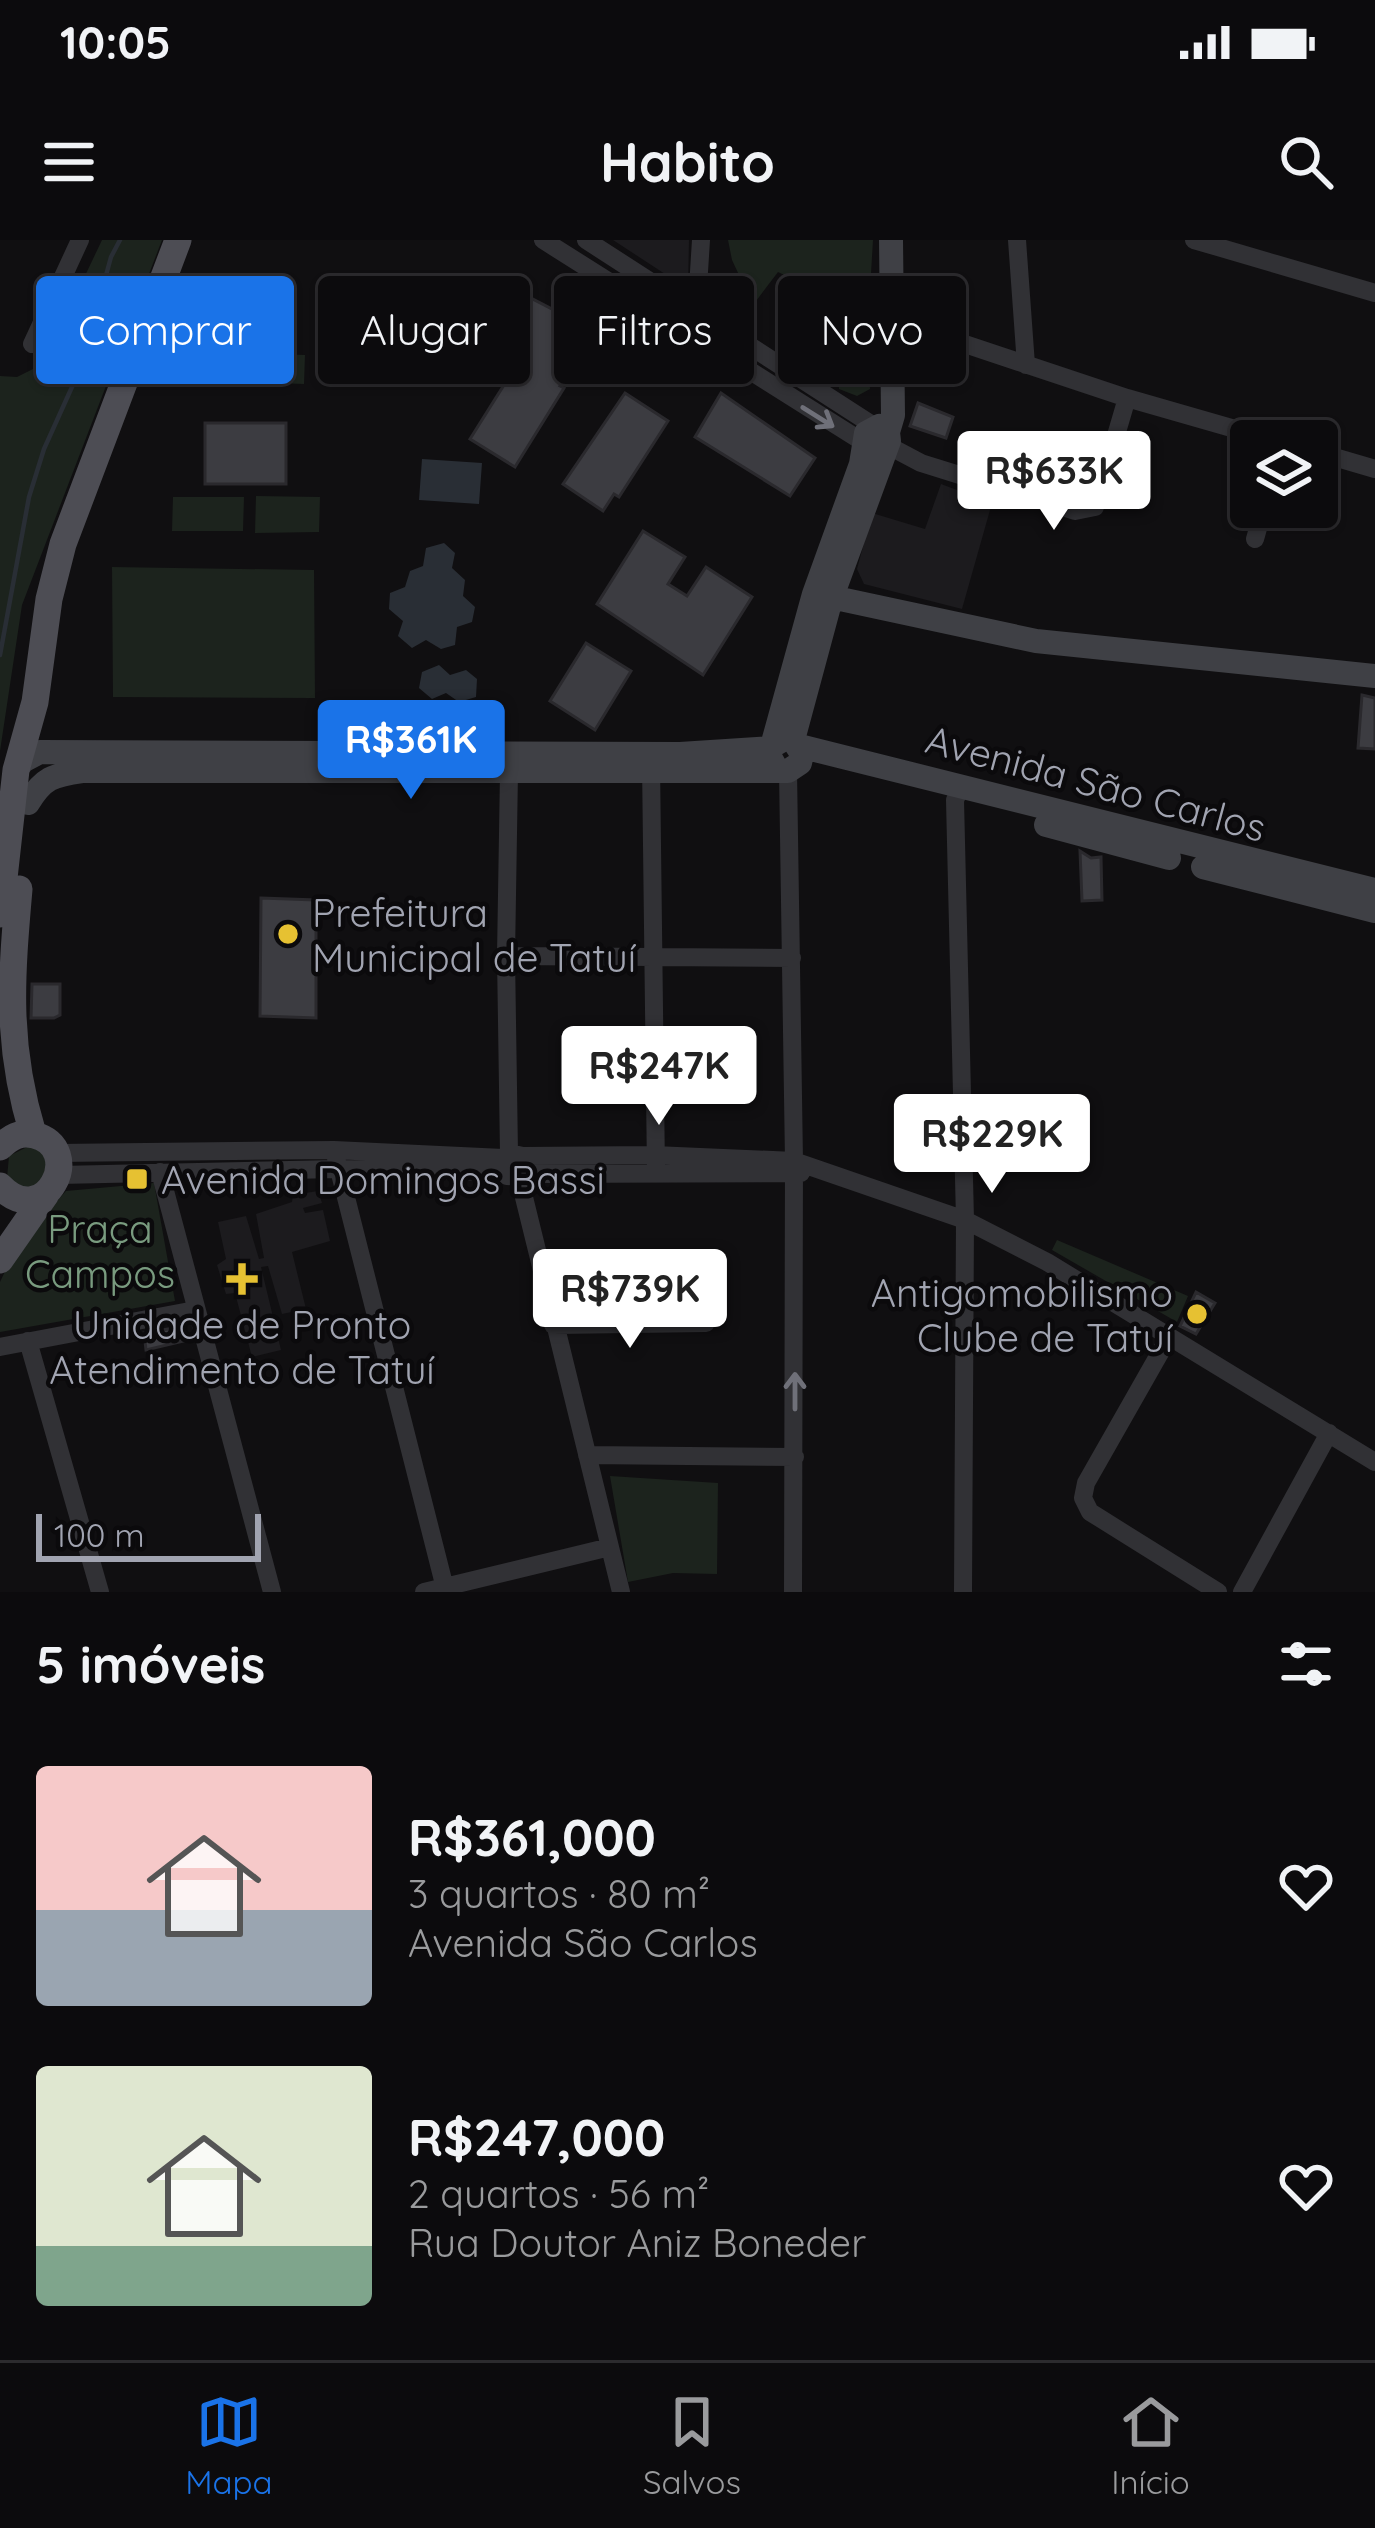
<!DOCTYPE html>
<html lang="pt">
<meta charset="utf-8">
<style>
:root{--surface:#0c0b0d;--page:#151416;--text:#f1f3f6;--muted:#9a9b9d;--line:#2c2b2e;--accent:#1a73e8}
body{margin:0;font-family:Quicksand,sans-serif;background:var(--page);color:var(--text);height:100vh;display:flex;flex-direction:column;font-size:45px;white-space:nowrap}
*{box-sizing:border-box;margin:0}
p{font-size:39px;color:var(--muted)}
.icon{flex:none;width:66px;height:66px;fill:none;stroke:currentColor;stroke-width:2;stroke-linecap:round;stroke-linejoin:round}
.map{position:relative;height:1352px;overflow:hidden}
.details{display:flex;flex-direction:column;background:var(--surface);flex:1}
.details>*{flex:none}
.guide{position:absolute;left:36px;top:36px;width:1305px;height:108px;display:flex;gap:24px}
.buttons{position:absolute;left:1230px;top:180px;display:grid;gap:24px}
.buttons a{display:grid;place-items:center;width:108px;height:108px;border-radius:12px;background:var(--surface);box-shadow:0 3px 9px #0004,0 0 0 3px var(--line);font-size:60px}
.scale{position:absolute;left:36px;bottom:30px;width:225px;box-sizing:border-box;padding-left:12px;border:6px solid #a1a4b1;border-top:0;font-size:33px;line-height:42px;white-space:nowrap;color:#a1a4b1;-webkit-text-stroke:9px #0b0a0c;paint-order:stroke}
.price{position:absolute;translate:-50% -102px;padding:0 27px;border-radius:12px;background:#fff;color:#222;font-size:39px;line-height:78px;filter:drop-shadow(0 3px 6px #0008)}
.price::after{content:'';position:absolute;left:50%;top:72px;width:36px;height:27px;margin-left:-18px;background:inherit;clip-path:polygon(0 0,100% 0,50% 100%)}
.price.on{background:var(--accent);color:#fff}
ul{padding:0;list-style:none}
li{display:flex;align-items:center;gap:36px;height:300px;padding:0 36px}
li span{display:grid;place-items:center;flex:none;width:336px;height:240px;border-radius:12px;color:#555}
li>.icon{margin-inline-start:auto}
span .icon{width:144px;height:144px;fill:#fffc;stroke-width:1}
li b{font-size:51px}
h2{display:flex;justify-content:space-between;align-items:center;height:144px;padding:0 36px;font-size:51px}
.chip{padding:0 42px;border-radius:12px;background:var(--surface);box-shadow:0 3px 9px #0004,0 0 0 3px var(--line);font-size:42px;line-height:108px}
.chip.on{background:var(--accent);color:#fff}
.status{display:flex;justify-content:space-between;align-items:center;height:84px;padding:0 60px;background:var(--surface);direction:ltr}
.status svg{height:33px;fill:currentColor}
header{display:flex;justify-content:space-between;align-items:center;height:156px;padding:0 36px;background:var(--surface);font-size:54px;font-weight:700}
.tab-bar{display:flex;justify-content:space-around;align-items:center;height:168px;border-top:3px solid var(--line);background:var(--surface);font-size:33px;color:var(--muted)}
.tab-bar a{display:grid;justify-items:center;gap:6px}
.tab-bar .on{color:var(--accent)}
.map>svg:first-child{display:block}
</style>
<div class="status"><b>10:05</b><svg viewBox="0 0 49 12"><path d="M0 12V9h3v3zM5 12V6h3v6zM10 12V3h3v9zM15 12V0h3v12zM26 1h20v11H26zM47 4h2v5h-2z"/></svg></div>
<header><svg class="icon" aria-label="menu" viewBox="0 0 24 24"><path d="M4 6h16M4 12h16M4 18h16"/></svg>Habito<svg class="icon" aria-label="search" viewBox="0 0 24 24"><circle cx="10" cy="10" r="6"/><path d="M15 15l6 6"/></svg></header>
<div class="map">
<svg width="1375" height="1352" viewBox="0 0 1375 1352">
<rect width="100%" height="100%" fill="#100f11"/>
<!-- built -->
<path fill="#1c1b1e" d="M613,0H689L688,49Z
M941,244L992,263L962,369L864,344L857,329L872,273L925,289Z
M318,951L322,963L303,968L305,973L323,970L330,1001L292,1012L306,1069L282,1074L268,1026L261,1027L281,1110L252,1117L235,1053L226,1054L217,1025L226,1019L218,982L246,976L259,1019L264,1018L256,974L292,962L293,955Z"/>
<!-- green -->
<path fill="#1c231d" d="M102,0H162L22,365L0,511V136L17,137L43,124Z
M728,0H873L867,101L870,149L857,156L839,149L835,89L797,41L778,32L753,65L732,20Z
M244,113L305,115L304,144L243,142Z
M256,256L320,257L319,292L255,293Z
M173,257H244L243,291H172Z
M112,327L314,330L315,458L113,457Z
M29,906L42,912L50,931L31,951L7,938L9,916Z
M154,943L175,1061L0,1092V1042L18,1004L66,951Z
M1057,1000L1188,1056L1177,1082L1052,1010Z
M610,1236L718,1243L717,1334L673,1333L628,1342Z"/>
<!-- water -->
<path fill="#292e35" d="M422,219L482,223L479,264L419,260Z
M444,303L455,313L452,328L465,340L463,356L475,367L472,382L457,387L455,405L441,409L426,400L412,408L398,396L403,381L389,369L390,353L405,347L410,331L423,326L426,308Z
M439,425L450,435L466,430L477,439L476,457L459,462L446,453L432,459L419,448L422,432Z"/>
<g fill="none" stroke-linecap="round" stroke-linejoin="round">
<!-- stream -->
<path stroke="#292e35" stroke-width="4.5" d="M0,415L29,257L44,209L81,127L111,17L120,0"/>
</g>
<!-- building -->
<path fill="#3c3c41" stroke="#2a292d" stroke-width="3" d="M486,35L558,72L562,67L599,87L560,146L564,148L515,227L470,199L526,110L464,78Z
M625,153L668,181L619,257L614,254L603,271L563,244Z
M721,153L815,218L790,256L695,197Z
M918,163L953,177L946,198L910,186Z
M205,183H286V244H205Z
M643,291L685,317L668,344L687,356L706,327L752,357L703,435L597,364Z
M586,403L631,431L595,490L550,461Z
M1362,455L1375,458V509L1358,508Z
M1080,611L1091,618L1101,617L1102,660L1082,661Z
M261,658L316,660V778L260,776Z
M32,744H60V775L54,778H31Z
M1196,1052L1215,1063L1196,1094L1180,1086Z
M180,1087L184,1101L146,1110L144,1093Z"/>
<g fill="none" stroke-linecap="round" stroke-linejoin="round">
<!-- street -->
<path stroke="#313135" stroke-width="18" d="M543,0L866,204
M586,0L874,186
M1017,0L1026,125
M1194,0L1375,53
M696,79L701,0
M890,79L1127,158L1277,201
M32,104L80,0
M887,205L921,223L1075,271L1095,267L1127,158
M1317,212L1375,229
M1255,299L1264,267
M651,523L656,932
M788,531L794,921L793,1352
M509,532L506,716L509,913L501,925L507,936L519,937L526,922L523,916L509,913
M962,545L955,560L965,980L963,1352
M506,716L792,718
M334,910L446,1352
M57,913L334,910L503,918
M523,916L654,915L794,921L965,980L1047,1022L1375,1222
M160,932L272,1352
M524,934L801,933
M59,935L337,929L503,932
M519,937L621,1352
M553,1085L706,1083
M1169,1097L1086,1243L1083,1258L1090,1272L1218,1352
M28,1101L100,1352
M0,1107L195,1070
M587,1215L795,1217
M424,1352L610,1307
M1242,1352L1329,1193"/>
<!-- secondary -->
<path stroke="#3f4045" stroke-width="24" d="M888,192L893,175L891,0
M817,354L1036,401L1375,436
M772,506L814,354L861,224L866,193L879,186L888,192L889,201L831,359L793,500
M799,506L1375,650
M16,530L23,521L40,512L680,514L771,508
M28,563C43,538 53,535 82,531H788L800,523L802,514L793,500L786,498L772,506L769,515L776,528
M1046,585L1169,618
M1203,627L1375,671"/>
<!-- primary -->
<path stroke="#4d4d54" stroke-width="27" d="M19,649C11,740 6,805 33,894
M0,674L16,530L35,462L49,359L63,304L178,0
M0,907C10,898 20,891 34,895C87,908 45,993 0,946
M0,1020L46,954"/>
</g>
<!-- one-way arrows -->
<defs><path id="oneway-shaft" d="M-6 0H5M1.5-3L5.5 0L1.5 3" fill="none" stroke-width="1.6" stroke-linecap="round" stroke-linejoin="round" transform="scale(3)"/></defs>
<g stroke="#6f7079">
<use href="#oneway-shaft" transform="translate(818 177) rotate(32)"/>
<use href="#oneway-shaft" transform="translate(795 1151) rotate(-90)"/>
</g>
<!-- markers -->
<g fill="#e6c132" stroke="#0b0a0c" stroke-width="4.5">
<circle cx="288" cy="694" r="12"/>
<rect x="125" y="927" width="24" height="24" rx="6"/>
<path d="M236 1021h12v12h12v12h-12v12h-12v-12h-12v-12h12z"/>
<circle cx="1197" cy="1074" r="12"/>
</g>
<g text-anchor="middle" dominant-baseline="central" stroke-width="9" stroke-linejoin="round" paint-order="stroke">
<!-- street labels -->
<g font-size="39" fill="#a1a4b1" stroke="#0b0a0c">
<text transform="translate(1096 543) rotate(15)">Avenida São Carlos</text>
</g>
<!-- poi labels -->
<g font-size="39" fill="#a1a4b1" stroke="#0b0a0c" text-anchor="start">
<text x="312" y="672">Prefeitura<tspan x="312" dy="45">Municipal de Tatuí</tspan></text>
<text x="161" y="939">Avenida Domingos Bassi</text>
<text x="1173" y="1052" text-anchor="end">Antigomobilismo<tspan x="1173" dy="45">Clube de Tatuí</tspan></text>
<text x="242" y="1084" text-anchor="middle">Unidade de Pronto<tspan x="242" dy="45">Atendimento de Tatuí</tspan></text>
</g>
<!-- park labels -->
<g font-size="39" fill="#799b7f" stroke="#0b0a0c">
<text x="100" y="988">Praça<tspan x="100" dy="45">Campos</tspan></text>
</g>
</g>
</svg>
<div class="buttons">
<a><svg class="icon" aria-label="layers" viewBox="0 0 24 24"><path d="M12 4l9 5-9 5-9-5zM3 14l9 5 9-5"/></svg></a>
</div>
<div class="scale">100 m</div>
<b class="price" style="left:1054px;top:293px">R$633K</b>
<b class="price on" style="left:411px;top:562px">R$361K</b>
<b class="price" style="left:659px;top:888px">R$247K</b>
<b class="price" style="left:992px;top:956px">R$229K</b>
<b class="price" style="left:630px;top:1111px">R$739K</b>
<div class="guide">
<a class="chip on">Comprar</a>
<a class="chip">Alugar</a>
<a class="chip">Filtros</a>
<a class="chip">Novo</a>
</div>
</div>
<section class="details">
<h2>5 imóveis<svg class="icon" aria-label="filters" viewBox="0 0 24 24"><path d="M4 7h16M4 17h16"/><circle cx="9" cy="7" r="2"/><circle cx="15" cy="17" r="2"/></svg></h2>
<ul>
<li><span style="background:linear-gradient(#f6c9c9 60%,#9aa5b1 0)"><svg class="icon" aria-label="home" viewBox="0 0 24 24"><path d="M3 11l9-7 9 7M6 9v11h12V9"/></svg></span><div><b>R$361,000</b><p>3 quartos · 80 m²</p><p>Avenida São Carlos</p></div><svg class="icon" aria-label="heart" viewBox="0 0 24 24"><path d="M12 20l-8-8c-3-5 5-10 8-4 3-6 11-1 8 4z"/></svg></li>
<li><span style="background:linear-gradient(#dfe7d0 75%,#7fa58c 0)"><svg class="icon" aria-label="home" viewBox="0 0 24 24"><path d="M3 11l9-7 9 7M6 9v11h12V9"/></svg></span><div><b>R$247,000</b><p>2 quartos · 56 m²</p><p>Rua Doutor Aniz Boneder</p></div><svg class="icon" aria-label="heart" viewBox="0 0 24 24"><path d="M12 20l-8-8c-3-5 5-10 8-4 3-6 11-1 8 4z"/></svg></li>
</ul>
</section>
<nav class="tab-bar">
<a class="on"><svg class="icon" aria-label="map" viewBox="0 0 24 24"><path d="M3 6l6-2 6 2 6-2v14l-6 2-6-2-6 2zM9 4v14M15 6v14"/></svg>Mapa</a>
<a><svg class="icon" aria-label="saved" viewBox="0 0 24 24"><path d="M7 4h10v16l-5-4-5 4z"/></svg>Salvos</a>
<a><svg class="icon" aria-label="home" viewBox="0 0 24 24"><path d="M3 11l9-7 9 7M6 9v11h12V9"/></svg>Início</a>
</nav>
